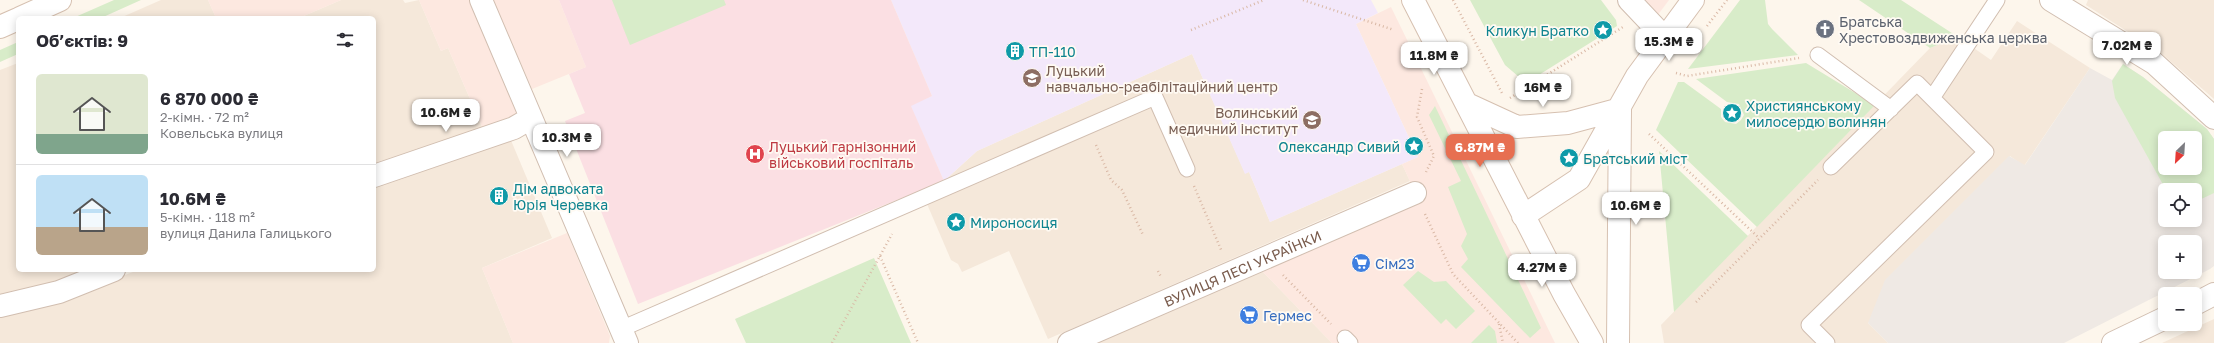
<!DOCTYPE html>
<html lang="uk">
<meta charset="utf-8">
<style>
:root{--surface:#fff;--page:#f2f2f3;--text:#2b2b33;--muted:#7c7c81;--line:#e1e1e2;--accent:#e76f51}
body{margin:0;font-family:"Golos Text",sans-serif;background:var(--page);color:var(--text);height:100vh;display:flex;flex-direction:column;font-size:15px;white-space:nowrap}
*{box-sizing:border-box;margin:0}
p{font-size:13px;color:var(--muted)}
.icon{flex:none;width:22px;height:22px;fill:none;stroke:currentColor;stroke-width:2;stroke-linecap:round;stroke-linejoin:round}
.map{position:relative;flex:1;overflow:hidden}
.details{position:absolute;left:16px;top:16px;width:360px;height:256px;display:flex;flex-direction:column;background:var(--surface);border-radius:6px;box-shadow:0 2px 10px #0003}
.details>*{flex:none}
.needle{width:26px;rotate:205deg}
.controls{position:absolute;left:2158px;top:131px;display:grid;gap:8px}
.controls a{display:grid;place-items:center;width:44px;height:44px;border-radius:6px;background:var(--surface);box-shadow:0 2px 10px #0003;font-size:20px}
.price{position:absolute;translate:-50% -34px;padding:0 9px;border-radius:8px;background:#fff;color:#222;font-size:13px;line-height:26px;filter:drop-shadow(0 1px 2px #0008)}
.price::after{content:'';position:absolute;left:50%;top:24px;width:12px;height:9px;margin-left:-6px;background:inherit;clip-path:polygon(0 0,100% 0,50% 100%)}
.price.current{background:var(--accent);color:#fff}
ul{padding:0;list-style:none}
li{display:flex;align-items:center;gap:12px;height:100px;padding:0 20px}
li+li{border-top:1px solid var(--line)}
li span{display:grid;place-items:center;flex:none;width:112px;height:80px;border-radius:6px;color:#555}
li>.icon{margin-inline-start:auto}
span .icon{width:48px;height:48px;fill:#fffc;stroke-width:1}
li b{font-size:17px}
h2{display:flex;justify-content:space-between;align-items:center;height:48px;padding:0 20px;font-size:17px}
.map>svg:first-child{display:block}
</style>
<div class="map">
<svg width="2214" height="343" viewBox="0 0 2214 343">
<rect width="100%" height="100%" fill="#fdf6ec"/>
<!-- residential -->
<path fill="#f5e8da" d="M161,0H208L216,18H120Z
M341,0H403L405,3L419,0L441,51L448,48L483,129L374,167V18H299Z
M2088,0H2214V99L2161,53L2086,5Z
M2017,21L2090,68L2024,166L2010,156L1868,323L1888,343H1664L1661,325L1930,48L1958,37L1991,60Z
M1192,54L1245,173L1249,172L1270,222L1402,164L1410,181L1048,339L1009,251L962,272L958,264L951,260L921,190L944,181L977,151Z
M18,63V270H90L56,283L0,296V70Z
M510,138L552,238L482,268L513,343H0V314L61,300L138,270H374V185Z
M1262,271L1332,343H1097Z
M2214,319V343H2162Z"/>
<!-- commercial -->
<path fill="#fde8e0" d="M208,0H341L299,18H216Z
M419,0H469L517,114L483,129L448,48L441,51Z
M493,0H559L586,67L532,89Z
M1644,0H1669L1657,16Z
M1391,7L1555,343H1332L1262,271L1420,203L1402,164L1418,157L1356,24Z
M567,233L610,336L609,343H513L482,268Z"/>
<!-- industrial -->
<path fill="#efe9e4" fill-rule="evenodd" d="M2123,64L2143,77L2207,129L2214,139V266L2210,269L2064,343H1888L1868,323L1885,280L2009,156L2025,165L2090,68L2112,80ZM2165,138H2195V168H2165ZM2165,190H2195V220H2165ZM2165,242H2195V272H2165Z"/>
<!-- education -->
<path fill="#f3e8fa" d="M891,0H1371L1378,13L1356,24L1418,157L1270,222L1249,172L1245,174L1192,54L977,151L944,181L910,105L932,96Z"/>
<!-- medical -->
<path fill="#fbdfe3" d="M559,0H891L932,96L911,106L944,181L638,304L565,121L585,113L569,74L586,67Z"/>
<!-- green -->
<path fill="#d8ecc9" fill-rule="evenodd" d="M114,0H141L101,18H73Z
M612,0H724L726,5L630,45Z
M1470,0H1601L1616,20L1617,26L1526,83L1505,65Z
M1740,0H1765L1768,24L1772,29L1798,55L1688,69Z
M1859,0H1901L1958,37L1930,48Z
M18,42V54L0,62V50Z
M1806,63L1875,105L1757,227L1656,130L1678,82H1684L1721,109V117L1725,122L1736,124L1741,120L1744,115L1739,104L1727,102L1696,79Z
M2123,64L2143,77L2207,129L2214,139V193L2195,202V190H2166L2115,98L2112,81ZM2165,138H2195V168H2165Z
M1435,106L1541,328L1530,338L1461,267L1468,259L1461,246L1467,234L1448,187L1461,181L1429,115Z
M1659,151L1748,236L1674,312Z
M874,258L911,343H746L735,319Z
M1418,271L1434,282L1446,281L1475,311L1456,329L1446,319L1441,324L1403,285Z
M1489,325L1495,331L1497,343H1471Z"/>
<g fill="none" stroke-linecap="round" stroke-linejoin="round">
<defs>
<path id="service" d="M1818,55L1891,109
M1932,98L1997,0
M621,329L1155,97L1187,169
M1345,338L1350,343
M1827,343L1809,325L1986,152L1917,83L1831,167"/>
<g id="pedestrian">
<path id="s1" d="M1069,343L1415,193"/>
</g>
<path id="minor" d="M481,0L627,343
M1629,0L1665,38
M2051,0L2154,63L2214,118
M374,176L514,128L531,118
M2195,304L2214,294
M0,306L59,292L114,270
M2113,343L2165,318"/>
<path id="secondary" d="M1413,0L1564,294L1592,343
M20,18L60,0
M0,27L18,19
M1467,104L1517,127L1568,123L1620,109
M1523,216L1579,179L1637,76L1693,0
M1618,343L1620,110"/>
</defs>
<!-- service casing -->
<use href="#service" stroke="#d1beb0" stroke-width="17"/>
<!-- pedestrian casing -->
<use href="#pedestrian" stroke="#d1beb0" stroke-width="24"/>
<!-- minor casing -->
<use href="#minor" stroke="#d1beb0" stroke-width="24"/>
<!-- secondary casing -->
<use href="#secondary" stroke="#d6c0b0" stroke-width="24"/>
<!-- path -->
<path stroke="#d9b8a5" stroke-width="2.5" stroke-dasharray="1 3" stroke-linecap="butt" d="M1303,0L1394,30
M1453,0L1502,93
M1707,26L1727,0
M1191,30L1264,0
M1676,73L1687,76L1799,58
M1422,89L1417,117L1434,156L1426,172
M1510,98L1623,27
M1649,134L1759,238
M1096,145L1111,180L1122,190L1143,235
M1194,186L1222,252
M1425,214L1453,274L1518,343
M880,256L918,343
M1158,271L1161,277
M1283,275L1331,324
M1696,302L1818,180
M1499,324L1503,343
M832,343L892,234"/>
<!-- service -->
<use href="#service" stroke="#fff" stroke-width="15"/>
<!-- pedestrian -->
<use href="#pedestrian" stroke="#fff" stroke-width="22"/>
<!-- minor -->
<use href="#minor" stroke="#fff" stroke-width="22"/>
<!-- secondary -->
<use href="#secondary" stroke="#fff" stroke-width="22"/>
</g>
<!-- icons -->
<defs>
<symbol id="church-disc" viewBox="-11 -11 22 22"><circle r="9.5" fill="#6b7280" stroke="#fffaf3"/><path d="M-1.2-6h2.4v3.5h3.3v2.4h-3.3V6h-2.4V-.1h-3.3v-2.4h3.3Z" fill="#fff"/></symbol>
<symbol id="sight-disc" viewBox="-11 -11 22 22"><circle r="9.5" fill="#0f9aa8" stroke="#fffaf3"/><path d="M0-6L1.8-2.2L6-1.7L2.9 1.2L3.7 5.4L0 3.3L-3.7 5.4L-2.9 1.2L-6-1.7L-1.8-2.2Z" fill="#fff"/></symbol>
<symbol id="building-disc" viewBox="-11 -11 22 22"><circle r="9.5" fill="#0f9aa8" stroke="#fffaf3"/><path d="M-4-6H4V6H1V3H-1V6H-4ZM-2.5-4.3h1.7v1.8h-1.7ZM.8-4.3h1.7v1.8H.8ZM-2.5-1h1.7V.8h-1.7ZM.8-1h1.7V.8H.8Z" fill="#fff"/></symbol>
<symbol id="school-disc" viewBox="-11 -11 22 22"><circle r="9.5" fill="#8d6e63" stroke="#fffaf3"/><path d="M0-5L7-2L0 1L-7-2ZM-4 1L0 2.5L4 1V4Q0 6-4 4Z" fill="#fff"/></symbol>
<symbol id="university-disc" viewBox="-11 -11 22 22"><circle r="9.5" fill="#8d6e63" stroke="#fffaf3"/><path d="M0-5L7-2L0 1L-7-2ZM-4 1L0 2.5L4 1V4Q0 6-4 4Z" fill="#fff"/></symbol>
<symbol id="hospital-disc" viewBox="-11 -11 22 22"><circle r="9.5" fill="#e0444e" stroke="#fffaf3"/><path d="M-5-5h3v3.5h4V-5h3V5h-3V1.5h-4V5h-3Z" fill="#fff"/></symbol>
<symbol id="supermarket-disc" viewBox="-11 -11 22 22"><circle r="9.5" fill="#3f7fe0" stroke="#fffaf3"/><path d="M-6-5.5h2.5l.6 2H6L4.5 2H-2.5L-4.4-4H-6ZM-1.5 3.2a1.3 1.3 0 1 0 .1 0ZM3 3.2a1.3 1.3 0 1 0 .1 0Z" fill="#fff"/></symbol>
</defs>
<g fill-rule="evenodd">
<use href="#church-disc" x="1814" y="18" width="22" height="22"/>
<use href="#sight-disc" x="1592" y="19" width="22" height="22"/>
<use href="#building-disc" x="1004" y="40" width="22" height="22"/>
<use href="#school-disc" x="1021" y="67" width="22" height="22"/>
<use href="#sight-disc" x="1721" y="102" width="22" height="22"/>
<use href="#university-disc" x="1301" y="109" width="22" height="22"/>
<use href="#sight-disc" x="1403" y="135" width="22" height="22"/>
<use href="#hospital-disc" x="744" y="143" width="22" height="22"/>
<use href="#sight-disc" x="1558" y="147" width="22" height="22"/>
<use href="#building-disc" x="488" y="185" width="22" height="22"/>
<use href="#sight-disc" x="945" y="211" width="22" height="22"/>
<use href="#supermarket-disc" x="1350" y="252" width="22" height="22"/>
<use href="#supermarket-disc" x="1238" y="304" width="22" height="22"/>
</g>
<g text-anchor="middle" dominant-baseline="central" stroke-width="3.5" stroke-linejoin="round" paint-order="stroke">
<!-- worship labels -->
<g font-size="14" fill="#5b616d" stroke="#fffaf3" text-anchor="start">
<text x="1839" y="21">Братська<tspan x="1839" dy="16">Хрестовоздвиженська церква</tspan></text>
</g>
<!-- culture labels -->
<g font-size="14" fill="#0d838f" stroke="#fffaf3" text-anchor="start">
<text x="1589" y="30" text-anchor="end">Кликун Братко</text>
<text x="1029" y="51">ТП-110</text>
<text x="1746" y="105">Християнському<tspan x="1746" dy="16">милосердю волинян</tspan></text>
<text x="1400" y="146" text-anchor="end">Олександр Сивий</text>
<text x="1583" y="158">Братський міст</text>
<text x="513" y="188">Дім адвоката<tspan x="513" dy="16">Юрія Черевка</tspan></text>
<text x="970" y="222">Мироносиця</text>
</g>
<!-- education labels -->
<g font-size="14" fill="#785e54" stroke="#fffaf3" text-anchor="start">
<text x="1046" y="70">Луцький<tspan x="1046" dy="16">навчально-реабілітаційний центр</tspan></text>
<text x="1298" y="112" text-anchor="end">Волинський<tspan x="1298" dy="16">медичний інститут</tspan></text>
</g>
<!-- health labels -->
<g font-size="14" fill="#be3a42" stroke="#fffaf3" text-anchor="start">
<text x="769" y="146">Луцький гарнізонний<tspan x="769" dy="16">військовий госпіталь</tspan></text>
</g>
<!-- shop labels -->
<g font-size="14" fill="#366cbe" stroke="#fffaf3" text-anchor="start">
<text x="1375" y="263">Сім23</text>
<text x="1263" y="315">Гермес</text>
</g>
<!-- street labels -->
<g font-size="14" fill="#7a5c4d" stroke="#fffaf3">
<text stroke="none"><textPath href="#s1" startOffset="189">ВУЛИЦЯ ЛЕСІ УКРАЇНКИ</textPath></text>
</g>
</g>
</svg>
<div class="controls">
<a><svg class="needle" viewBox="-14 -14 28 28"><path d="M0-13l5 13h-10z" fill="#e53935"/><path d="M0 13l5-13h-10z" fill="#7c7c81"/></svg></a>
<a><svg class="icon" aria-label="locate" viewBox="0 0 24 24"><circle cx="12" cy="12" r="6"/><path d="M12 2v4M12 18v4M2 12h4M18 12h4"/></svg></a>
<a>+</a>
<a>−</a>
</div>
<b class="price" style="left:1669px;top:62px">15.3M ₴</b>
<b class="price" style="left:2127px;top:66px">7.02M ₴</b>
<b class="price" style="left:1434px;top:76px">11.8M ₴</b>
<b class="price" style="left:1543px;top:108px">16M ₴</b>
<b class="price" style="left:446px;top:133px">10.6M ₴</b>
<b class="price" style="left:567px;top:158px">10.3M ₴</b>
<b class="price current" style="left:1480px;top:168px">6.87M ₴</b>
<b class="price" style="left:1636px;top:226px">10.6M ₴</b>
<b class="price" style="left:1542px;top:288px">4.27M ₴</b>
<section class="details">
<h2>Об’єктів: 9<svg class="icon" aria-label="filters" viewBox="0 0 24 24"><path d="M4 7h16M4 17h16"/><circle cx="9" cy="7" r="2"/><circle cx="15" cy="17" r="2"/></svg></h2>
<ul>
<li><span style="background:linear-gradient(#dfe7d0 75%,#7fa58c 0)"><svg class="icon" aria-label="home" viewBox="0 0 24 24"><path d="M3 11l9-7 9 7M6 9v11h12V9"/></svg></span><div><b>6 870 000 ₴</b><p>2-кімн. · 72 m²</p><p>Ковельська вулиця</p></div></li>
<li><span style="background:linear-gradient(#bfe0f5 65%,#b9a48a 0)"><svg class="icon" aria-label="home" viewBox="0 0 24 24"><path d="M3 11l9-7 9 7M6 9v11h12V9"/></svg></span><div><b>10.6M ₴</b><p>5-кімн. · 118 m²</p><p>вулиця Данила Галицького</p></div></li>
</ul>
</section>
</div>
